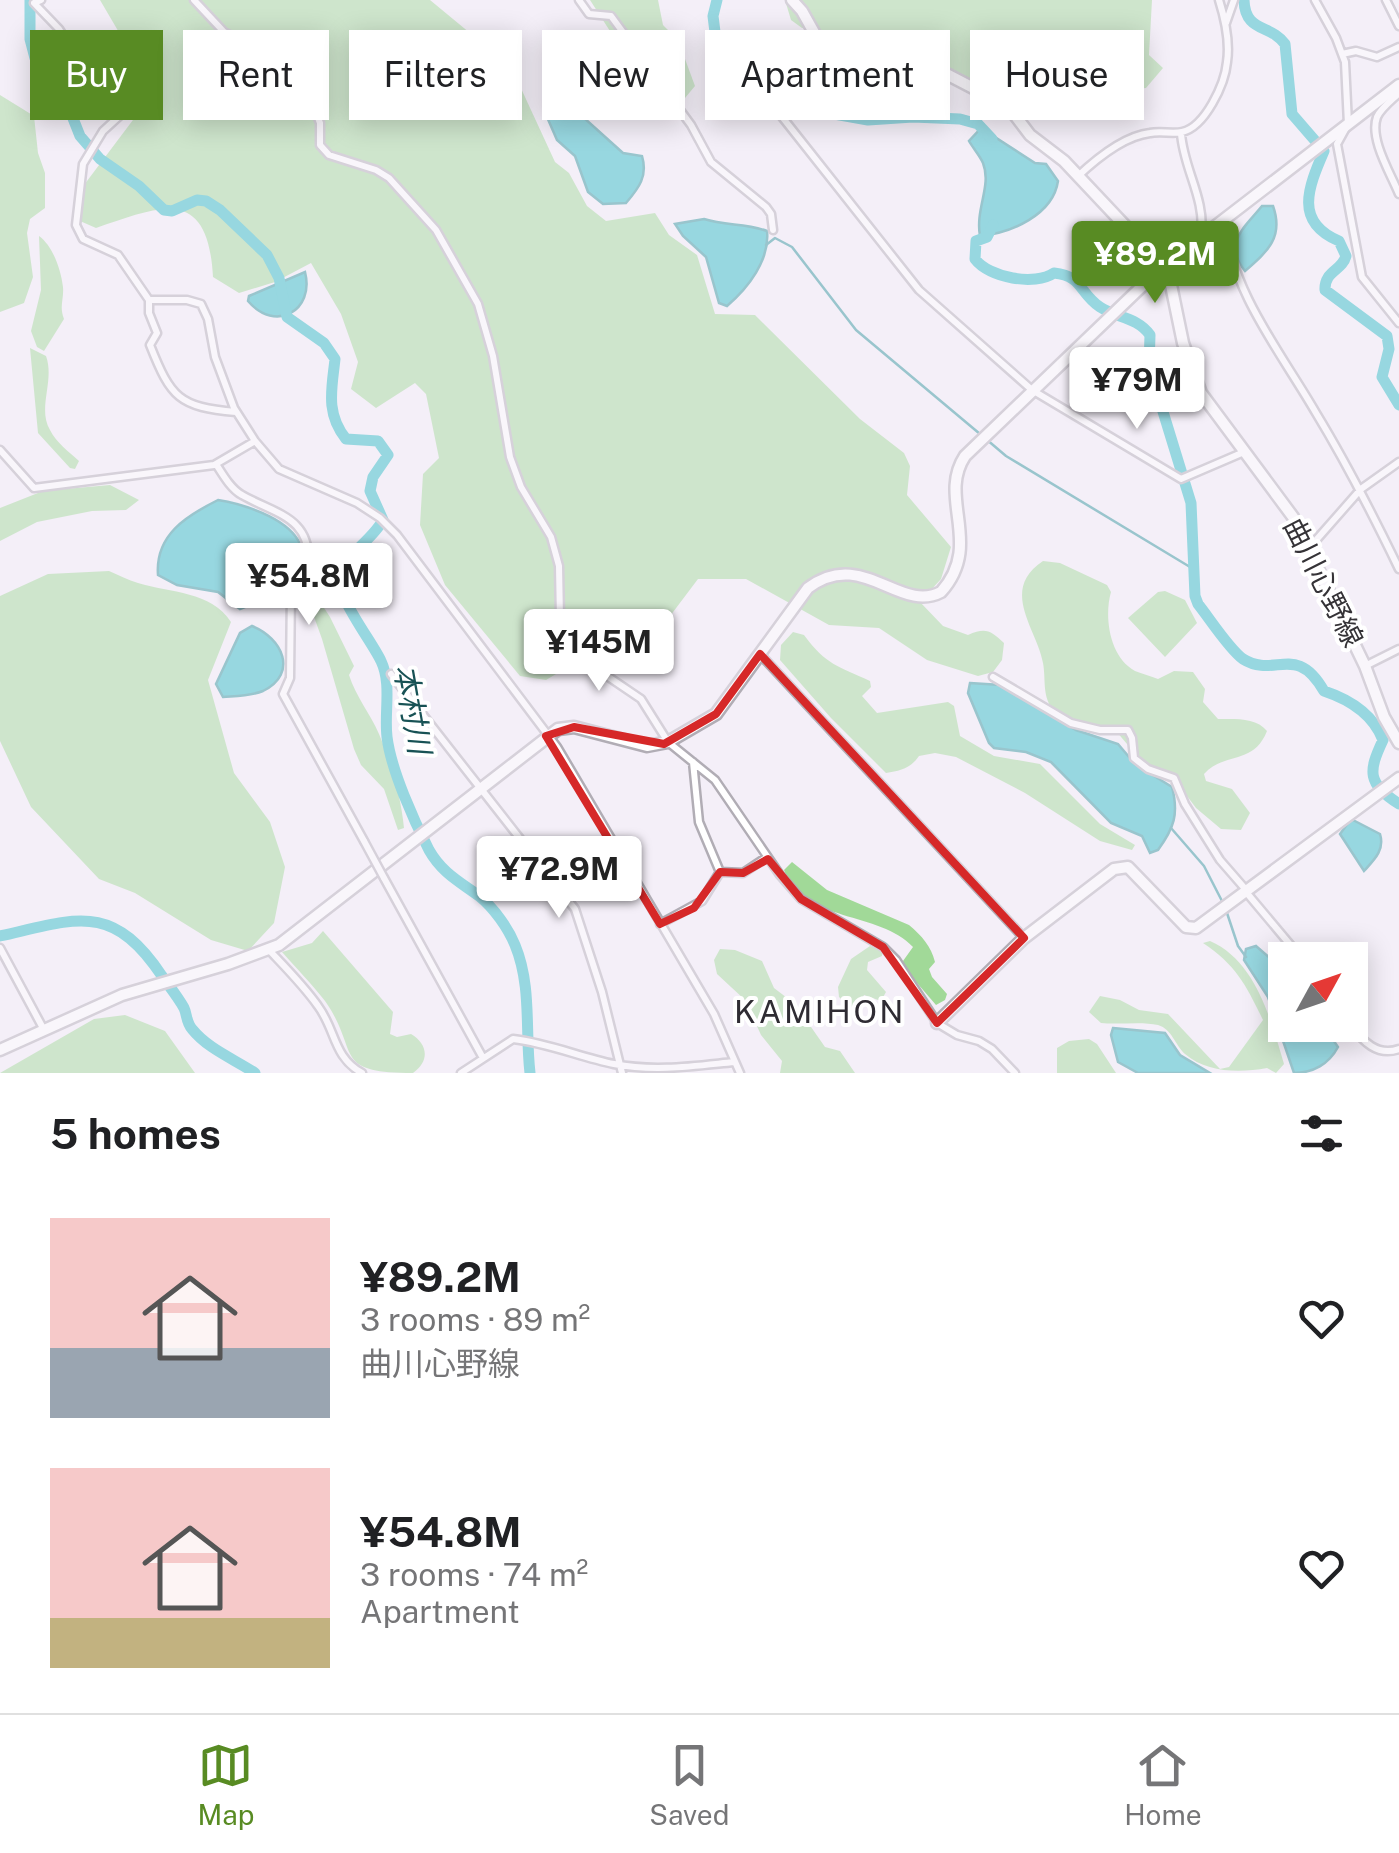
<!DOCTYPE html>
<meta charset="utf-8">
<style>
:root{--surface:#fff;--page:#f6f6f6;--text:#202124;--muted:#757577;--line:#e0e0e0;--accent:#588b23}
body{margin:0;font-family:"Public Sans","Noto Sans JP",sans-serif;background:var(--page);color:var(--text);height:100vh;display:flex;flex-direction:column;font-size:38px;white-space:nowrap}
*{box-sizing:border-box;margin:0}
p{font-size:32px;color:var(--muted)}
.icon{flex:none;width:55px;height:55px;fill:none;stroke:currentColor;stroke-width:2;stroke-linecap:round;stroke-linejoin:round}
.map{position:relative;height:1073px;overflow:hidden}
.panel{display:flex;flex-direction:column;background:var(--surface);flex:1}
.panel>*{flex:none}
.guide{position:absolute;left:30px;top:30px;width:1340px;height:90px;display:flex;gap:20px}
.needle{width:65px;rotate:50deg}
.fabs{position:absolute;left:1268px;top:942px;display:grid;gap:20px}
.fabs a{display:grid;place-items:center;width:100px;height:100px;border-radius:0px;background:var(--surface);box-shadow:0 5px 25px #0003;font-size:50px}
.price{position:absolute;translate:-50% -85px;padding:0 22px;border-radius:10px;background:#fff;color:#222;font-size:32px;line-height:65px;filter:drop-shadow(0 2px 5px #0008)}
.price::after{content:'';position:absolute;left:50%;top:60px;width:30px;height:22px;margin-left:-15px;background:inherit;clip-path:polygon(0 0,100% 0,50% 100%)}
.price.active{background:var(--accent);color:#fff}
ul{padding:0;list-style:none}
li{display:flex;align-items:center;gap:30px;height:250px;padding:0 50px}
li span{display:grid;place-items:center;flex:none;width:280px;height:200px;border-radius:0px;color:#555}
li>.icon{margin-inline-start:auto}
span .icon{width:120px;height:120px;fill:#fffc;stroke-width:1}
li b{font-size:42px}
h2{display:flex;justify-content:space-between;align-items:center;height:120px;padding:0 50px;font-size:42px}
.pill{padding:0 35px;border-radius:0px;background:var(--surface);box-shadow:0 5px 25px #0003;font-size:35px;line-height:90px}
.pill.active{background:var(--accent);color:#fff}
.tab-bar{display:flex;justify-content:space-around;align-items:center;height:140px;border-top:2px solid var(--line);background:var(--surface);font-size:28px;color:var(--muted)}
.tab-bar a{display:grid;justify-items:center;gap:5px}
.tab-bar .active{color:var(--accent)}
.map>svg:first-child{display:block}
</style>
<div class="map">
<svg width="1399" height="1073" viewBox="0 0 1399 1073">
<rect width="100%" height="100%" fill="#f4eff8"/>
<!-- green -->
<path fill="#a1d998" d="M100,0H430L499,57L519,84L555,162L569,173L587,206L606,221L655,213L669,235L697,255L715,314L755,315L860,419L904,453L910,466L907,495L951,547L941,579L920,602L943,626L968,635C986,627 991,631 1004,643L1002,660L993,672L978,676L927,660L879,628L829,625L746,579H698L658,632L608,643L546,680L520,676L445,585L420,525L423,474L439,458L426,394L415,383L376,408L351,389L358,362L341,314L311,263L275,282L239,293L213,277C208,186 162,205 96,228L80,221L81,189L148,100L141,70Z
M590,0H658L663,25L678,40L695,86L685,98L679,97L617,42Z
M785,0H1152L1149,55L1163,68L1146,88L1113,91L1107,107L1071,105L941,75L897,42L802,28L791,20Z
M0,95L34,116L38,153L45,173V208L30,219L27,233L33,277L24,303L0,312Z
M39,236C53,246 61,270 63,287C64,300 59,306 64,319L44,351L37,347L31,331L41,290Z
M30,348L46,356C55,381 37,408 50,430C56,442 69,452 79,461L75,469L70,468L38,433Z
M110,485L139,500L126,510L92,511L37,522L0,541V508L43,491Z
M1043,561L1060,563L1107,585L1111,592C1104,616 1109,657 1135,671C1142,674 1151,676 1158,679L1174,671L1193,672L1205,689L1203,702L1218,719C1234,719 1256,717 1267,731C1253,766 1225,751 1204,774L1206,781L1232,789L1250,813L1241,830L1221,829L1196,808L1175,780L1138,757L1116,731L1076,720L1052,709C1042,694 1046,679 1043,663C1037,629 999,590 1043,561Z
M109,571C119,575 128,580 138,583C171,593 211,591 231,622L208,680L234,773L270,822L285,867L274,923L248,951L211,940L135,893L99,879L31,807L0,741V596L48,574Z
M311,588L330,617L354,666L349,675C356,697 370,713 379,734C391,763 401,796 404,828L398,830L384,789L361,765L354,749L322,639L305,592Z
M1165,591L1185,600L1197,623L1165,657L1128,618L1158,592Z
M793,632L804,635C826,665 838,666 870,681L871,687L862,696L877,713L948,702L954,706L960,736L994,756L1040,764L1100,824L1135,845L1132,850L1100,841L1025,793L956,757L935,753L919,756C911,768 900,771 886,773L831,718L780,660L781,645Z
M792,862L827,890L909,925C922,936 931,946 935,962L929,969L932,977L947,994L945,1000L936,1005L905,969L903,961L913,947C880,911 803,923 784,870Z
M323,931L393,1012L390,1034L397,1037L411,1034C428,1044 430,1061 413,1073C330,1073 361,1052 325,1001C312,984 296,968 282,952L312,943Z
M1210,941C1256,961 1271,1020 1284,1064L1276,1073L1267,1068C1240,1073 1207,1073 1185,1054C1175,1045 1172,1029 1158,1025C1141,1021 1119,1025 1101,1023L1089,1012L1100,996L1120,1000L1139,1010L1168,1014L1220,1069L1229,1067L1263,1020C1246,985 1236,965 1203,943Z
M870,946L882,951V956L868,962L867,970L886,992L881,1001L864,995L859,1005L850,1007L839,997L838,987L851,959Z
M720,949L735,950L762,961L774,988L795,1004L825,1047L840,1051L855,1073H780L782,1061L761,1035L745,1000L717,974L714,960Z
M125,1015L165,1031L195,1073H231H0L94,1019Z
M1089,1039L1097,1044L1116,1073H1057V1048L1069,1041Z"/>
<!-- water -->
<path fill="#26bac3" stroke="#2a9299" stroke-width="2.5" d="M552,104L582,116L623,153L642,156C648,176 639,188 626,203L603,204L588,192L575,156L557,140L547,117Z
M981,128L1035,163L1046,164L1058,181C1053,215 1011,233 980,236C975,209 992,186 983,163C980,156 973,148 969,141Z
M1262,206H1273C1284,237 1268,251 1245,271C1222,243 1245,227 1262,206Z
M704,219C726,226 746,223 767,231C770,260 748,288 727,306L719,303L706,257L683,236L675,224Z
M305,272C315,311 275,333 248,301L249,296Z
M218,500C243,504 284,517 298,540C302,546 302,558 304,565C290,583 263,601 240,609L218,592L177,585L158,575C155,535 186,516 218,500Z
M252,626C282,638 299,673 263,691C251,696 235,696 223,697L216,684L240,633Z
M970,683L1001,685L1076,730L1118,744L1135,764L1172,787C1179,814 1174,828 1158,850L1150,853L1142,836L1111,823L1051,762L1026,752L994,748L989,743L968,693Z
M1351,819L1380,834C1385,850 1374,860 1364,871L1340,834Z
M1256,946L1285,971V1025H1323L1338,1047C1329,1064 1313,1073 1294,1073L1268,997L1244,960L1246,949Z
M1113,1028L1165,1033L1180,1055L1210,1073H1138L1118,1062L1111,1035Z"/>
<g fill="none" stroke-linecap="round" stroke-linejoin="round">
<!-- stream -->
<path stroke="#2a9299" stroke-width="2.5" d="M766,245L775,238L792,247L856,330L980,434
M986,439L1006,456L1195,570
M1171,828L1204,866L1223,903
M1226,910L1238,946L1246,957"/>
<!-- river -->
<path stroke="#26bac3" stroke-width="11" d="M30,0V39L35,58L61,88L80,136L100,159L139,186L164,210L172,211L197,200L206,201L220,210L267,255L279,278L287,317L324,343L335,359C332,388 325,413 346,439L378,441L388,455L373,477L370,491L383,520C373,539 345,556 340,573C333,593 372,641 381,661C392,684 384,712 387,737C391,770 414,821 429,850C442,873 460,882 479,896C494,908 508,928 515,945C532,986 525,1031 530,1073
M717,0L713,16L716,40L744,56L775,92L795,107L868,120L913,117L960,119L978,124L992,139
M1244,0C1245,33 1271,24 1285,44L1292,114L1324,151C1308,188 1294,222 1339,241L1346,256C1342,271 1324,271 1325,290L1387,336L1389,349L1382,377L1399,405
M993,225L987,237L976,241L975,259C989,278 1035,286 1054,273C1083,276 1079,293 1100,307C1117,318 1137,317 1150,335L1149,366L1191,503L1195,596L1198,604C1210,619 1229,649 1243,659C1275,679 1296,642 1324,691C1348,699 1373,714 1383,740C1368,772 1367,783 1399,804
M0,936C76,919 112,901 162,976C169,986 178,997 184,1008C187,1014 186,1022 192,1029C208,1049 234,1059 255,1073"/>
<defs>
<path id="street" d="M41,0L34,3L59,29L78,59L87,66L127,82V109L103,131L83,164L76,225L83,239L118,255L149,300H187L201,304L208,319L215,357L234,408L255,441L279,469L357,503L380,518L397,535L557,747L714,1014L740,1073
M194,0L224,32L245,43L278,83L303,94L313,105L320,123V145L329,155L376,170L389,178L436,230L478,304L493,356L510,457L521,487L551,537L559,566L560,619L582,659L641,699L668,742L715,780L780,875L801,899L883,947L896,960L937,1023L957,1035L979,1041L992,1049L1015,1073
M579,0L589,14L611,16L691,125L711,162L766,207L771,214L773,230
M1315,0L1336,38L1345,62L1348,124L1337,144L1362,277L1399,323
M1386,0L1399,26
M1226,23L1234,0
M1342,54L1356,51L1377,57L1399,47
M780,88L772,98L779,113L919,290L1032,390L1181,479L1244,452
M1399,93C1393,99 1381,108 1377,117C1369,139 1391,174 1399,194
M1181,133C1183,168 1206,199 1201,235
M1077,177C1096,159 1124,136 1150,133C1160,131 1173,134 1182,132C1205,127 1225,84 1227,62C1230,42 1225,19 1219,0
M1224,220C1232,293 1280,351 1316,413C1347,464 1373,515 1399,569
M149,300V313L157,333L150,345C171,398 179,407 236,412
M0,450L34,488L214,465L255,441
M216,464C223,475 231,489 242,495C275,514 312,517 308,565L291,589L290,678L283,694L364,841
M1310,547L1361,489L1399,462
M760,654L1024,938
M1365,666L1399,649
M391,674L575,909L602,992L622,1073
M993,677L1071,723L1100,730H1128L1132,738L1134,758L1148,769L1174,778L1185,804L1220,860L1247,891
M720,872L743,873L767,857
M384,878L483,1058
M1246,892L1303,960
M660,924L702,901L720,872L699,822L693,762
M0,948L44,1030
M269,950C286,968 304,986 318,1006C336,1030 333,1057 362,1073
M1350,1025C1363,1041 1377,1057 1399,1049
M461,1073L513,1039C548,1043 580,1057 614,1064C655,1072 694,1066 734,1062"/>
<path id="secondary" d="M792,0L802,11L821,45L831,55L843,58H886L933,67L1008,106L1030,135L1064,161L1145,247L1171,285L1183,343L1201,393L1293,517L1365,666L1384,717L1399,743
M937,1023L1024,938L1114,869L1128,867L1186,927L1196,928L1399,778
M0,1050L122,995L228,964L279,945L558,729L574,727L647,746L668,742L716,714L808,588C862,547 900,614 941,592C984,544 937,498 965,456L1161,268L1399,85"/>
</defs>
<!-- street casing -->
<use href="#street" stroke="#b1adb5" stroke-width="11"/>
<!-- secondary casing -->
<use href="#secondary" stroke="#b1adb5" stroke-width="15"/>
<!-- street -->
<use href="#street" stroke="#fff" stroke-width="6"/>
<!-- secondary -->
<use href="#secondary" stroke="#fff" stroke-width="10"/>
<defs>
<path id="street-bridge" d="M364,841L384,878"/>
</defs>
<!-- street-bridge casing -->
<use href="#street-bridge" stroke="#b1adb5" stroke-width="11" stroke-linecap="butt"/>
<!-- street-bridge -->
<use href="#street-bridge" stroke="#fff" stroke-width="6"/>
</g>
<!-- marked area -->
<path d="M0 0H1399V1073H0ZM760,654L1024,938L937,1023L883,947L801,899L768,859L743,873L720,872L694,908L660,924L546,736L574,727L664,744L716,714Z" fill="#f4eff8" fill-opacity=".55" fill-rule="evenodd"/>
<path fill="none" stroke="#d62828" stroke-width="8" stroke-linejoin="round" d="M760,654L1024,938L937,1023L883,947L801,899L768,859L743,873L720,872L694,908L660,924L546,736L574,727L664,744L716,714Z"/>
<g text-anchor="middle" dominant-baseline="central" stroke-width="8" stroke-linejoin="round" paint-order="stroke">
<!-- street labels -->
<g font-size="28" fill="#353337" stroke="#fff">
<text transform="translate(1324 582) rotate(63)">曲川心野線</text>
</g>
<!-- water labels -->
<g font-size="30" font-style="italic" fill="#185255" stroke="#fff">
<text transform="translate(413 709) rotate(80)">本村川</text>
</g>
<!-- quarter labels -->
<g font-size="32" letter-spacing="2.5" fill="#2f2c33" stroke="#fff">
<text x="820" y="1011">KAMIHON</text>
</g>
</g>
</svg>
<div class="fabs">
<a><svg class="needle" viewBox="-14 -14 28 28"><path d="M0-13l5 13h-10z" fill="#e53935"/><path d="M0 13l5-13h-10z" fill="#757577"/></svg></a>
</div>
<b class="price active" style="left:1155px;top:306px">¥89.2M</b>
<b class="price" style="left:1137px;top:432px">¥79M</b>
<b class="price" style="left:309px;top:628px">¥54.8M</b>
<b class="price" style="left:599px;top:694px">¥145M</b>
<b class="price" style="left:559px;top:921px">¥72.9M</b>
<div class="guide">
<a class="pill active">Buy</a>
<a class="pill">Rent</a>
<a class="pill">Filters</a>
<a class="pill">New</a>
<a class="pill">Apartment</a>
<a class="pill">House</a>
</div>
</div>
<section class="panel">
<h2>5 homes<svg class="icon" aria-label="filters" viewBox="0 0 24 24"><path d="M4 7h16M4 17h16"/><circle cx="9" cy="7" r="2"/><circle cx="15" cy="17" r="2"/></svg></h2>
<ul>
<li><span style="background:linear-gradient(#f6c9c9 65%,#9aa5b1 0)"><svg class="icon" aria-label="home" viewBox="0 0 24 24"><path d="M3 11l9-7 9 7M6 9v11h12V9"/></svg></span><div><b>¥89.2M</b><p>3 rooms · 89 m²</p><p>曲川心野線</p></div><svg class="icon" aria-label="heart" viewBox="0 0 24 24"><path d="M12 20l-8-8c-3-5 5-10 8-4 3-6 11-1 8 4z"/></svg></li>
<li><span style="background:linear-gradient(#f6c9c9 75%,#c2b280 0)"><svg class="icon" aria-label="home" viewBox="0 0 24 24"><path d="M3 11l9-7 9 7M6 9v11h12V9"/></svg></span><div><b>¥54.8M</b><p>3 rooms · 74 m²</p><p>Apartment</p></div><svg class="icon" aria-label="heart" viewBox="0 0 24 24"><path d="M12 20l-8-8c-3-5 5-10 8-4 3-6 11-1 8 4z"/></svg></li>
</ul>
</section>
<nav class="tab-bar">
<a class="active"><svg class="icon" aria-label="map" viewBox="0 0 24 24"><path d="M3 6l6-2 6 2 6-2v14l-6 2-6-2-6 2zM9 4v14M15 6v14"/></svg>Map</a>
<a><svg class="icon" aria-label="saved" viewBox="0 0 24 24"><path d="M7 4h10v16l-5-4-5 4z"/></svg>Saved</a>
<a><svg class="icon" aria-label="home" viewBox="0 0 24 24"><path d="M3 11l9-7 9 7M6 9v11h12V9"/></svg>Home</a>
</nav>
